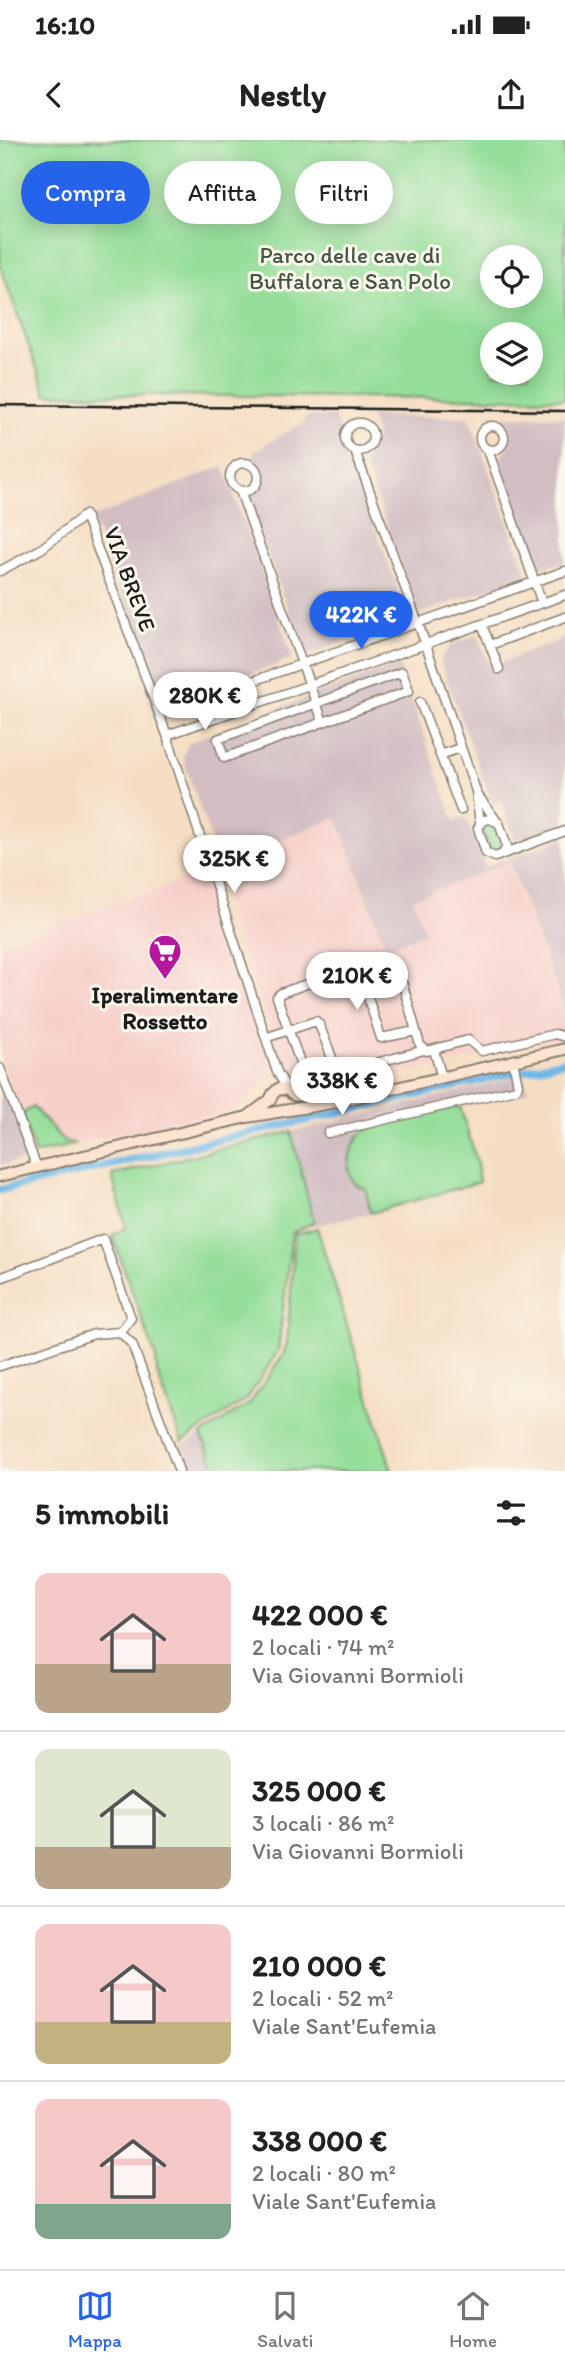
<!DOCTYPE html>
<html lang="it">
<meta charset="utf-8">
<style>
:root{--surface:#fff;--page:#f2f2f2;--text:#222;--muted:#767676;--line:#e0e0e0;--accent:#2563eb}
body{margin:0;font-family:Itim,sans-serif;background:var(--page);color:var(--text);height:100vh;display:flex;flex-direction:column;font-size:26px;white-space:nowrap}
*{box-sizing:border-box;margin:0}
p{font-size:23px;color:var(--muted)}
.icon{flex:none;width:38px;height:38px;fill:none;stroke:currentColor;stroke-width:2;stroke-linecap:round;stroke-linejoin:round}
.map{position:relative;height:1331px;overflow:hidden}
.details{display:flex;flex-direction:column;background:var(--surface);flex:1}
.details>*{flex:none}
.top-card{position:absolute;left:21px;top:21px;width:523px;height:63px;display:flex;gap:14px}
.controls{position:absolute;left:480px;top:105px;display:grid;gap:14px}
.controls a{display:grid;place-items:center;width:63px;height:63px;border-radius:50%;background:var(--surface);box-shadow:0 4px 18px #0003;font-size:35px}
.price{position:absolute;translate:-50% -60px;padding:0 16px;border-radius:24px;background:#fff;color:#222;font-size:23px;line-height:46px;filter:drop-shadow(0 2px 4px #0008)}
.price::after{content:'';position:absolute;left:50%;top:42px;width:21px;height:16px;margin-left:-10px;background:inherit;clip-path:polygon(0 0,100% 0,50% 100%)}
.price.selected{background:var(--accent);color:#fff}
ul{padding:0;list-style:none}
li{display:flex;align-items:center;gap:21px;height:175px;padding:0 35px}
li+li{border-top:2px solid var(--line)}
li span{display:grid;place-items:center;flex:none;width:196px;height:140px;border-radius:14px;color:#555}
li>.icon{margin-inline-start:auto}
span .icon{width:84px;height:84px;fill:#fffc;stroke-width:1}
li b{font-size:30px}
h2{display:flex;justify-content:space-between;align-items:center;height:84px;padding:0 35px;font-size:30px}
.chip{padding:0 24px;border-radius:32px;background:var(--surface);box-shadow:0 4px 18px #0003;font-size:24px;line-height:63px}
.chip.selected{background:var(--accent);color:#fff}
.status{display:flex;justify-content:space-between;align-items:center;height:49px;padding:0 35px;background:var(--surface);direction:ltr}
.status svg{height:19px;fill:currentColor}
header{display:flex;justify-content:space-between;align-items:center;height:91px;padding:0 35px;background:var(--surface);font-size:32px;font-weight:800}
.dock{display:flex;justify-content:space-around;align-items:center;height:98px;border-top:2px solid var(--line);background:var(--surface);font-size:19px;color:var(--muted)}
.dock a{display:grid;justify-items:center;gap:4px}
.dock .selected{color:var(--accent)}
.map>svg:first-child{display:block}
</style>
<div class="status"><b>16:10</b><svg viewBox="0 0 49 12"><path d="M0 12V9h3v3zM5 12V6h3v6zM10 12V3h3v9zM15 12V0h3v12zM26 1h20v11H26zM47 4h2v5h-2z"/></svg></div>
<header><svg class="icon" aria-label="back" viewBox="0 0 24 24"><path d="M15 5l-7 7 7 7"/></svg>Nestly<svg class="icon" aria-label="share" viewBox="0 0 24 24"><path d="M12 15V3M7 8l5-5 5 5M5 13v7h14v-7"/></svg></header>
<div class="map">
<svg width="565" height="1331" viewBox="0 0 565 1331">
<rect width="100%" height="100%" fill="#fbf7ec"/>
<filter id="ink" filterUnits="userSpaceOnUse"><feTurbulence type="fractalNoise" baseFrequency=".0143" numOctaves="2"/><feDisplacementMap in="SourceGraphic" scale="14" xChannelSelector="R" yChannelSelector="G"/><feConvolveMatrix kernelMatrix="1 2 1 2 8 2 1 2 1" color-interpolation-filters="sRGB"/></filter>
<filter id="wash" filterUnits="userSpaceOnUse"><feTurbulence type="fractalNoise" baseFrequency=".00686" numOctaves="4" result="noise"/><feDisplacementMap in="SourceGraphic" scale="28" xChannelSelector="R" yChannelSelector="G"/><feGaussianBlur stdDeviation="1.57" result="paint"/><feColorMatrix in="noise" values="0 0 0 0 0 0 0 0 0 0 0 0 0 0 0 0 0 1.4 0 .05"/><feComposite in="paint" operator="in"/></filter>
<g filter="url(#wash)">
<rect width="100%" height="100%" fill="#f5dec3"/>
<!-- built -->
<path fill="#f7d0cb" d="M337,679L386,808L425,794L414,759L509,723L565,874V897L325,952L311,953L302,949L288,939L212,726Z
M203,732L261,892L269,922L265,940L246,962L232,970L69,1004L37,970L33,967L22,974L0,917V805Z"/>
<!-- industrial -->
<path fill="#d2bec2" d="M334,276L407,475L405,479L308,515L304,513L250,365V355L259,345L261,337L253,312L305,282V277Z
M370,276L469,277L526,432L525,436L422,473L419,472L365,327L364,320L375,302L376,295Z
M504,276L565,277V422L537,429L500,327V319L510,303L511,296Z
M223,326L293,518L163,568L137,508L125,463L92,378Z
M477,495L490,527L565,498V683L518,700L514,697L500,660L492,663L441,524L442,516L452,504Z
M399,524L454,681L466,677L485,727L565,697V872L510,722L413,759L425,793L386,808L337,678L219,722L186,628L183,616L188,604L203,596Z
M524,936L528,952L460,966L365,1048L371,1073L315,1085L291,992Z
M0,943L30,1019L0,1025Z
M201,1295L217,1331H187L178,1308Z"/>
<!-- green -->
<path fill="#95de9a" stroke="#587d5b" stroke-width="2" fill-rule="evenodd" d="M0,0H565V259L46,254L0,125ZM492,117H530V156H492ZM530,194V233H492V194Z
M489,683L496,687L502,705L498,711L490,709L483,692L485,685Z
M460,966L477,1023L479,1042L371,1073L365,1048C355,1046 351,1040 349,1029C348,1015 354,999 365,991C384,978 436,971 460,966Z
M33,967L64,1001L76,1004L35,1014L22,974Z
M291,992L314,1082L292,1093L278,1211L247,1259L182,1302L157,1233L156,1218L112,1096L126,1087L112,1035Z
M317,1088L392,1331H217L201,1295L250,1263L283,1215L287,1203L295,1094Z"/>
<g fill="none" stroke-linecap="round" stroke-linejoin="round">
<!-- canal -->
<path stroke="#6eb8e7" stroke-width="8" d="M0,1050L565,921"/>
</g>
</g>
<g filter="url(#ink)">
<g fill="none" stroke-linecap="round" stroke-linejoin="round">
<defs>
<path id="minor" d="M345 297a14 14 0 1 1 28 0a14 14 0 1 1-28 0Z
M480 298a12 12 0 1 1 24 0a12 12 0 1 1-24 0Z
M488,310L542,463
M355,311L426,505L476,651L480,684
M230 337a14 14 0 1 1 28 0a14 14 0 1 1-28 0Z
M240,351L323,582
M0,431L41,409L85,375L167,595L277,932L288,950
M482,485L490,505L565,477
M490,505L499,529
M402,532L409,551L224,618L218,599Z
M202,559L565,431
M420,562L461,670
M167,595L565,455
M440,615L460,608
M477,654L496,680
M490,679L499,683L507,706L503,714L495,717L486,713L478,688L484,680Z
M503,714L565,691
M371,831L386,828L397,833L403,845L420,905L427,911L468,900L482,911L555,894L565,897
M416,891L381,898L359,830L355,827L281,853L277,857L303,931L310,936L335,934L424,910
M268,897L316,881L319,884L334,923L345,930
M434,910L442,938
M0,928L37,1028
M328,993L516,949L518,945L513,921
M0,1138L103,1099L131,1178L120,1192
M0,1226L94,1194L120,1192L132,1204L179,1331"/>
<path id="secondary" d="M250,975L270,960L273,954L278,949L288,950L293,955L318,958L328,957
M0,1036L247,977L331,963L565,909"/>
</defs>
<!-- minor casing -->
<use href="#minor" stroke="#887d70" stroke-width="11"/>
<!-- secondary casing -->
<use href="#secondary" stroke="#887d70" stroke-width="14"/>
<!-- minor -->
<use href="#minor" stroke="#fff" stroke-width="8"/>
<!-- secondary -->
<use href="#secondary" stroke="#fde4d1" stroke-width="10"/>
<!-- rail -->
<path stroke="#1c1c1c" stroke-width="2.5" d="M0,265L565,271"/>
</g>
</g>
<!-- icons -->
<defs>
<symbol id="supermarket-pin" viewBox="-11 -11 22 30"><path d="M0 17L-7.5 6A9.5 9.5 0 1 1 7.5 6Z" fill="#b5179e" stroke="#fbf7ec"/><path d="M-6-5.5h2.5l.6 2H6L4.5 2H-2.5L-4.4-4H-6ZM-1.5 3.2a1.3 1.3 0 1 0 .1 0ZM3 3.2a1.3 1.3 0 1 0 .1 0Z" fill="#fff"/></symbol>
</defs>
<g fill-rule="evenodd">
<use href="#supermarket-pin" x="146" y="792" width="38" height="52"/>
</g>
<g text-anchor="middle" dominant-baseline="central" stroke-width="6" stroke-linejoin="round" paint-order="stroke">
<!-- park labels -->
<g font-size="23" fill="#405642" stroke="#fbf7ec">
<text x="350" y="115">Parco delle cave di<tspan x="350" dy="26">Buffalora e San Polo</tspan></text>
</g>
<!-- street labels -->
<g font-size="23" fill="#1c1c1c" stroke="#fbf7ec">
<text transform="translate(130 439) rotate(70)">VIA BREVE</text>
</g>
<!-- poi labels -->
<g font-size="23" font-weight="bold" fill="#1c1c1c" stroke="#fbf7ec">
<text x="165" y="855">Iperalimentare<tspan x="165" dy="26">Rossetto</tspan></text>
</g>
</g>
</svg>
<div class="controls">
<a><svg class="icon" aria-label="locate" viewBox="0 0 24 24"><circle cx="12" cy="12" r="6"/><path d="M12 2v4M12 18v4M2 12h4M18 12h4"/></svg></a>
<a><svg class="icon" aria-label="layers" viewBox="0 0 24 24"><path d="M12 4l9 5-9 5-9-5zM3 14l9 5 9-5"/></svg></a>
</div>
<b class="price selected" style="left:361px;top:511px">422K €</b>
<b class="price" style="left:205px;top:592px">280K €</b>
<b class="price" style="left:234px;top:755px">325K €</b>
<b class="price" style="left:357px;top:872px">210K €</b>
<b class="price" style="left:342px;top:977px">338K €</b>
<div class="top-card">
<a class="chip selected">Compra</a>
<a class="chip">Affitta</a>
<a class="chip">Filtri</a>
</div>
</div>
<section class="details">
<h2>5 immobili<svg class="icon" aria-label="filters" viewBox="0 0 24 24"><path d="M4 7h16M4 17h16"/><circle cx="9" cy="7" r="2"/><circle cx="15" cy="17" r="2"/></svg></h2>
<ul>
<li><span style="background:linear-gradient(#f6c9c9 65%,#b9a48a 0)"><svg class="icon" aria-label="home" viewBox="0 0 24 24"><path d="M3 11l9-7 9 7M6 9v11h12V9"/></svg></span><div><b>422 000 €</b><p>2 locali · 74 m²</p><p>Via Giovanni Bormioli</p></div></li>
<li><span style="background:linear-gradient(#dfe7d0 70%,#b9a48a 0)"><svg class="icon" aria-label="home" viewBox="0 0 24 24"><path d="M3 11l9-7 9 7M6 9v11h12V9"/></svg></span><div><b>325 000 €</b><p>3 locali · 86 m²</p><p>Via Giovanni Bormioli</p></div></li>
<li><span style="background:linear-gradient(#f6c9c9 70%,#c2b280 0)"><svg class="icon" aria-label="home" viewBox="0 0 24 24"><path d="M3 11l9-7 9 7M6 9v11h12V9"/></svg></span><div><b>210 000 €</b><p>2 locali · 52 m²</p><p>Viale Sant'Eufemia</p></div></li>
<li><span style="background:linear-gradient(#f6c9c9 75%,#7fa58c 0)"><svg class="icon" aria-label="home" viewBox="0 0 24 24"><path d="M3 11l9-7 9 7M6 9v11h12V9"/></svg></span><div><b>338 000 €</b><p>2 locali · 80 m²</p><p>Viale Sant'Eufemia</p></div></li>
</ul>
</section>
<nav class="dock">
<a class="selected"><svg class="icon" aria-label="map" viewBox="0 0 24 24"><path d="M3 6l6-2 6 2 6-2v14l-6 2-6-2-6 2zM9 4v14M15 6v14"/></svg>Mappa</a>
<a><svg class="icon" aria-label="saved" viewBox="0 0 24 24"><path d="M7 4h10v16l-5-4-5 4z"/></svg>Salvati</a>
<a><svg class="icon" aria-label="home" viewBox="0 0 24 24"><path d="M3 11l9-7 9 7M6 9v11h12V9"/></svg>Home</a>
</nav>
